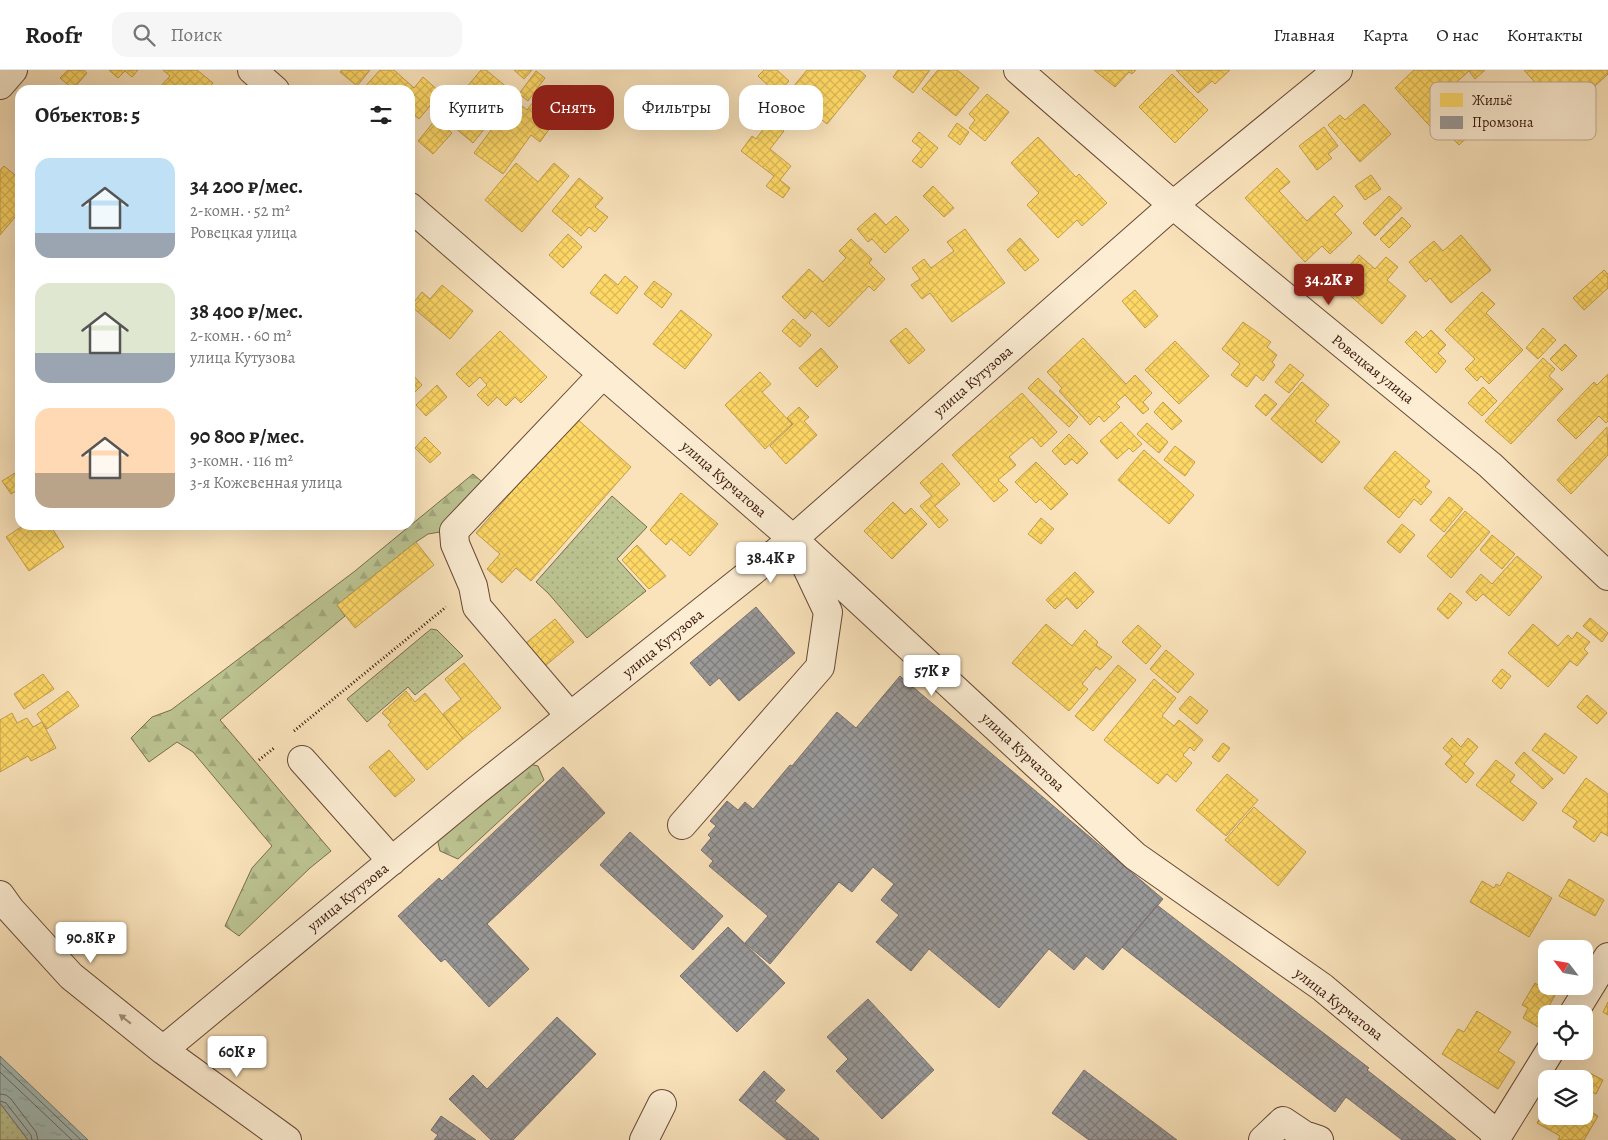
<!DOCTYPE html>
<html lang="ru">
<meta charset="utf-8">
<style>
:root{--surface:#fff;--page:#f6f6f6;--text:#222;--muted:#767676;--line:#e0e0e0;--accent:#8f2418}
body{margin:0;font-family:Alegreya,serif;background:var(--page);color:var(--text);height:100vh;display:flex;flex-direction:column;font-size:19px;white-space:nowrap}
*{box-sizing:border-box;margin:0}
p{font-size:16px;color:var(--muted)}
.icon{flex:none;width:28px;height:28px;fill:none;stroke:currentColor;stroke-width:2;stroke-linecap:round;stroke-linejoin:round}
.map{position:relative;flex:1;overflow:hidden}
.side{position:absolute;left:15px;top:15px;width:400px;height:445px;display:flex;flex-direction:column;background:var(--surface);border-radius:15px;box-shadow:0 5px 20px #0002}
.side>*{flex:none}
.guide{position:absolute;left:430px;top:15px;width:475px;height:45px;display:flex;gap:10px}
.needle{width:32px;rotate:301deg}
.buttons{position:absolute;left:1538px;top:870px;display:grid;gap:10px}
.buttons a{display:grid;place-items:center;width:55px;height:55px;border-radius:10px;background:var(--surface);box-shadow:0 5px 20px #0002;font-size:25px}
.price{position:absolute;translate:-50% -42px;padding:0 11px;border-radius:5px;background:#fff;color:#222;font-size:16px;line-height:32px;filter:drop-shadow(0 1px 2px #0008)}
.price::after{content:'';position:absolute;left:50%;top:30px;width:15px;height:11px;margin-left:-8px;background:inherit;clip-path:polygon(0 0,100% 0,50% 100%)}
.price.active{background:var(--accent);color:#fff}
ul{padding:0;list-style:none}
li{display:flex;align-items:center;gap:15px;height:125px;padding:0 20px}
li span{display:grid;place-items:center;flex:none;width:140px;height:100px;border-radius:15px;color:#555}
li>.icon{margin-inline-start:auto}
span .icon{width:60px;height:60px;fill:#fffc;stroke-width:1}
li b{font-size:21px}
h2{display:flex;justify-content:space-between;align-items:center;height:60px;padding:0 20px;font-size:21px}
.tag{padding:0 18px;border-radius:15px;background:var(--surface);box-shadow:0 5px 20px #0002;font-size:18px;line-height:45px}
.tag.active{background:var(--accent);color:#fff}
header{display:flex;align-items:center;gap:30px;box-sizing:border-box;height:70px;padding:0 25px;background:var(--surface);border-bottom:1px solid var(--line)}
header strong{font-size:24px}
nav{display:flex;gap:28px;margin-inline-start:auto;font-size:18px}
.search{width:350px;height:45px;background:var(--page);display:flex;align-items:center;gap:12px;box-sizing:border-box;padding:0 18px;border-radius:15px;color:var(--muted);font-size:19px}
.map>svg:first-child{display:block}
</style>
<header>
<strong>Roofr</strong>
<div class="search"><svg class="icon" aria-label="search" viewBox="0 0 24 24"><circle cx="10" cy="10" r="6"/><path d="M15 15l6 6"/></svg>Поиск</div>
<nav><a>Главная</a><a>Карта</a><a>О нас</a><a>Контакты</a></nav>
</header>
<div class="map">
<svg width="1608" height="1070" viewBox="0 0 1608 1070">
<defs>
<pattern id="grass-dots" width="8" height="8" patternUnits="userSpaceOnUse" patternTransform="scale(1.25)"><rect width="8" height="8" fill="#bcc492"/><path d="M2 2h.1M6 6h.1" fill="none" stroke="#a2a87d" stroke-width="1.8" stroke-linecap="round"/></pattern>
<pattern id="forest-firs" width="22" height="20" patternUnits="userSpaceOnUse" patternTransform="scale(1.25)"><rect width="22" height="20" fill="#bcc492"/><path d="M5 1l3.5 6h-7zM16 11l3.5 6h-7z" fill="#a2a87d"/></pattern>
<pattern id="water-ripples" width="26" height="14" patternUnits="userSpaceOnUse" patternTransform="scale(1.25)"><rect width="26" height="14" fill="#a1bcb9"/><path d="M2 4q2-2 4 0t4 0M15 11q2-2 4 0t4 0" fill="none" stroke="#8ba19e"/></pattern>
<pattern id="homes-cross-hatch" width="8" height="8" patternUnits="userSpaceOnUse" patternTransform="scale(1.25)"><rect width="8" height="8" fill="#ffd966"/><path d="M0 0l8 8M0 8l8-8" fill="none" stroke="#dbb957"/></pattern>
<pattern id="industry-cross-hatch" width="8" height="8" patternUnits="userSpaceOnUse" patternTransform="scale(1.25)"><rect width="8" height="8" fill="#999"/><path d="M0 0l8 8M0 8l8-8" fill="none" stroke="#7e7c7b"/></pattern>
</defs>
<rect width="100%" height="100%" fill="#fae3bb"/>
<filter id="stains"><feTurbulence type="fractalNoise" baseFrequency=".004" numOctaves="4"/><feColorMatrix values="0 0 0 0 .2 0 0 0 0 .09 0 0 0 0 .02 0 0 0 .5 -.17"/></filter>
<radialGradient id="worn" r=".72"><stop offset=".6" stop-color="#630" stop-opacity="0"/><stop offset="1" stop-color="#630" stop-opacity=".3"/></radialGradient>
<!-- grass -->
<path fill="url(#grass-dots)" stroke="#796c4e" d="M612,426L647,457L617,489L646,521L587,568L548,523L536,512Z
M431,559L437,560L463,586L415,625L408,617L367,652L347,629Z
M0,1033L2,1036L28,1070H0Z"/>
<!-- forest -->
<path fill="url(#forest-firs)" stroke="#796c4e" d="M473,404L487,416L440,462L428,464L416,472L337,535L345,546L220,650L331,781L310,798L239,866L225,856L252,798L272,776L193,682L177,672L149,692L131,668L152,647L171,640L355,501Z
M525,693L538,696L544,710L458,789L440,781L437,768Z"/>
<!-- water -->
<path fill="url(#water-ripples)" stroke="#767973" d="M0,986L88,1070H28L0,1033Z"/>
<!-- homes -->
<path fill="url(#homes-cross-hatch)" stroke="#c39e4a" d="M68,0H83L87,3L73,19L60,8Z
M109,0H138L132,7L125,1L118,8Z
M163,0H197L213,13L207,20H161L159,18L170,6Z
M342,0H370L357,16L340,2Z
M380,0H394L414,18L423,7L441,23L419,49L413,44L410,48V20H362Z
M481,0H486L509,19L498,32L503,36L473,73L442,47Z
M514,0H532L524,9Z
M764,0H777L789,11L777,24L758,6Z
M807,0H859L866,6L827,54L806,37L814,28L804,20L802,24L793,17Z
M898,0H930L913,23L893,7Z
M938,0H957L979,18L956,46L922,19Z
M1094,0H1136L1132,4L1129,2L1115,17Z
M1176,0H1230L1215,14L1212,11L1198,23Z
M1414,0H1485L1475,9L1469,1L1441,26L1473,62L1459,75L1444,60L1438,65L1395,18Z
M1524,0H1608V4L1564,45Z
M536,1L545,8L528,31L519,24Z
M1172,4L1208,40L1175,73L1139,37Z
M987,24L1009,42L985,71L969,58L975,50L969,44Z
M537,27L552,38L546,45L555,51L540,72L531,65L503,104L474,83L506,40L513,45L521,35L527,40Z
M792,28L806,39L792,56L778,46Z
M1364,34L1391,64L1360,92L1328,55L1340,45L1345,50Z
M436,49L452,63L433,84L418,71Z
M770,50L784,61L770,79L791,96L780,110L790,118L783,128L766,116L774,106L741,81L752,66L756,69Z
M957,53L969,62L960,75L948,66Z
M1324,57L1338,76L1328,84L1332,88L1317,100L1299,76Z
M919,62L938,78L921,98L912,91L922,79L912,71Z
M1038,67L1076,107L1079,104L1107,133L1082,156L1077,150L1058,168L1027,135L1039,123L1011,93Z
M516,93L538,112L554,93L569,106L522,162L485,130Z
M4,96L20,109V141L0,165V100Z
M1277,98L1290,112L1279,121L1307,151L1334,126L1343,136L1335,144L1352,163L1330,184L1322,176L1305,192L1245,128Z
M1371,105L1381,119L1365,130L1355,116Z
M579,108L603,128L595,137L608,147L595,162L589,157L581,166L552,141Z
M933,116L954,138L944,147L923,126Z
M1389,126L1402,138L1375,166L1363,153Z
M875,143L886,155L896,146L909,160L885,183L872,169L868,172L857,159Z
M1402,147L1411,156L1389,178L1380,169Z
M965,159L1005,213L952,252L930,223L922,229L911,215L920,209L912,198L924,189L931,198L954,181L947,172Z
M568,164L582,177L563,198L549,185Z
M1461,165L1491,200L1451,233L1430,208L1426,212L1409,192L1434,171L1443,181Z
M1020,168L1039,190L1025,201L1007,180Z
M851,169L872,189L869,193L885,209L874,221L869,216L829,257L812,241L805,249L782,227L809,199L823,212L846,188L839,181Z
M1359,185L1375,199L1386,187L1398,197L1387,210L1406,226L1382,254L1335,212Z
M1604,200L1608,204V218L1584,240L1573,228Z
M605,204L618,215L625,206L638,217L617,244L590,223Z
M654,211L672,224L662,238L644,224Z
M442,215L473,241L450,269L411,236L422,222L430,229Z
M1135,220L1158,246L1145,258L1122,231Z
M1482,222L1495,234L1486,243L1523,280L1489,314L1481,306L1477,311L1465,299L1475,289L1445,260Z
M681,240L712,265L685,299L653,274Z
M793,249L811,265L800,277L782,261Z
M1243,252L1271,272L1267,277L1277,285L1272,292L1275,295L1263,311L1256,305L1247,317L1231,305L1240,294L1222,279Z
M906,258L925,280L909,294L890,271Z
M1543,258L1556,270L1538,289L1526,278Z
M1431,260L1446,275L1438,283L1446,291L1436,303L1405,272L1416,261L1423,268Z
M500,261L547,307L521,333L515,327L506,336L497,327L488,336L477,325L487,315L480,307L469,317L456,304Z
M1083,268L1126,314L1135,305L1152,323L1143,332L1149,339L1143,344L1125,325L1116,333L1120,337L1104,352L1099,346L1090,355L1059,321L1062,318L1047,302Z
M1175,271L1209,306L1179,334L1145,300Z
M1565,274L1577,286L1562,301L1550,289Z
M821,278L838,297L817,317L799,298Z
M1543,288L1555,299L1549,306L1563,319L1511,374L1485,351Z
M1290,294L1304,305L1289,323L1275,312Z
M760,302L771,314L762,322L792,354L765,379L725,335Z
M411,303L422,315L410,327V304Z
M1608,304V351L1606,353L1599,346L1576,369L1557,350L1594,312L1597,315Z
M1038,308L1078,347L1069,357L1028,318Z
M1302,312L1329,335L1315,351L1340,372L1322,393L1271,349Z
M437,315L447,327L426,346L416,335Z
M1483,317L1497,331L1482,346L1468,333Z
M1022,323L1057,362L1041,377L1032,367L1009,387L1016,395L998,410L1008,420L994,432L952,385Z
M1265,324L1277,334L1266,346L1255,336Z
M1163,332L1182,351L1172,360L1154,342Z
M799,337L809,347L804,351L817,365L786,394L770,376L793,354L787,348Z
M576,348L631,397L531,511L516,498L502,513L487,499L500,484L476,463Z
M1121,352L1142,374L1133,382L1129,378L1117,389L1100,371Z
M1147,353L1168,372L1159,383L1137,364Z
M1607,357L1608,385L1571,424L1557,410Z
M1069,364L1088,383L1077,394L1072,389L1065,395L1052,381Z
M425,367L441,383L430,393L415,378Z
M1175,376L1195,392L1185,406L1164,390Z
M1144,380L1194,425L1169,454L1118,410Z
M1395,381L1430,411L1425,417L1432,422L1421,435L1414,429L1399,448L1364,418Z
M1036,392L1068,424L1051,440L1040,429L1036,433L1015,412Z
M942,393L960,414L935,436L948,450L939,458L920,436L932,426L920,413Z
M20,400V418L11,424L2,411Z
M681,423L718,454L690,486L671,469L666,475L650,460Z
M1449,427L1463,439L1444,462L1430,450Z
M893,432L905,444L911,438L927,454L892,489L864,461Z
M1465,441L1490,462L1451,508L1427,486Z
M1041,448L1054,459L1041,474L1028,464Z
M1402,454L1415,465L1400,483L1387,472Z
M24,455H50L64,477L29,501L6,467Z
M1492,465L1515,484L1502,499L1480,480Z
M416,472L434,495L355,558L337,535Z
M637,475L666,506L649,519L622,490Z
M1517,486L1542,507L1509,546L1483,524L1476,531L1466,522L1481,504L1492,514Z
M1075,502L1094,522L1077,539L1067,528L1055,539L1046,530Z
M1450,523L1462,533L1448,549L1437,539Z
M1590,548L1608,563L1602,572L1583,556Z
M555,549L574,572L545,596L526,573Z
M1046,554L1072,576L1085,560L1098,572L1096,575L1112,587L1100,600L1096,597L1082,614L1088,619L1069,641L1012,593Z
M1533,554L1558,576L1568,565L1572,569L1577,562L1590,572L1584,579L1588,583L1577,596L1570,591L1548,617L1508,583Z
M1138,555L1161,576L1146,594L1122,572Z
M1166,580L1194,604L1178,623L1150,599Z
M464,593L501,638L463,669L443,644L461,629L445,609Z
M1118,595L1136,610L1093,661L1075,646Z
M1502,599L1511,606L1501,619L1492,611Z
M43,604L54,619L24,639L14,624Z
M1154,609L1176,628L1162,646L1174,656L1179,650L1203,670L1194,681L1190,677L1183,685L1192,693L1176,712L1167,704L1158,714L1104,670Z
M68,621L79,636L47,659L37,644Z
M406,621L415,632L425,623L463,669L427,700L388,655L391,652L382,643Z
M1587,625L1607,643L1597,654L1577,637Z
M1190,626L1208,641L1197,654L1179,639Z
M12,643L17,653L27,648L33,657L42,652L56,678L31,691L28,686L0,702V650Z
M1545,663L1577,687L1564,704L1532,680Z
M1452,668L1461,677L1468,668L1478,677L1464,694L1474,703L1466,713L1445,694L1452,686L1443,678Z
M1223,673L1230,678L1219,692L1212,687Z
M389,680L415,710L395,727L369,697Z
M1524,682L1553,709L1543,719L1515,693Z
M1496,690L1515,705L1510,712L1537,733L1523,751L1476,715Z
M1227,704L1258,730L1226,766L1196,740Z
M1586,708L1608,724V766L1601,762L1594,772L1573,757L1577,751L1562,741Z
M1254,737L1306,782L1278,816L1225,770Z
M1508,802L1552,828L1529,867L1470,832L1482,811L1494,818L1496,814L1500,816Z
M1569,809L1604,830L1595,846L1559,826Z
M1535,913L1555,925L1538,957L1523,948L1528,938L1522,935Z
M1608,932V945L1603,942Z
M1477,941L1511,962L1498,981L1515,992L1498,1019L1442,984L1458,959L1464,962Z
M1586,1001L1603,1010L1596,1024L1584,1018V1009H1582Z
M1584,1020L1593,1025L1585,1038L1598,1046L1584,1070H1558L1560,1066L1537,1053L1546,1038V1046H1584Z"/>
<!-- industry -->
<path fill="url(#industry-cross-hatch)" stroke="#7b716e" d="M756,537L795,583L739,631L719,608L710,616L690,593Z
M900,606L1163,829L1103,900L1086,886L1074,900L1049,879L999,938L929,879L911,901L876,872L899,845L881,830L894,814L873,797L852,822L839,812L770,894L745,873L768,846L709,796L713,791L701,780L711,768L708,765L716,756L710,751L727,731L738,740L745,732L753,739L790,695L792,696L837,642L856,658Z
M563,697L605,743L487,854L529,899L489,937L445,889L441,892L398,846L439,808L442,811Z
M630,762L723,846L693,880L600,795Z
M1157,835L1369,998L1367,1000L1456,1070H1402L1346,1027L1335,1042L1122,877Z
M728,857L785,913L737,962L680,906Z
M868,929L934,1000L882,1049L836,1001L848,989L827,967Z
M557,947L596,984L513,1070H491L449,1029L473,1005L487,1019Z
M1084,1000L1177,1070H1089L1052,1043Z
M764,1001L785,1020L775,1031L819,1069L818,1070H787L739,1030Z
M441,1046L476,1070H434L438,1065L431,1060Z"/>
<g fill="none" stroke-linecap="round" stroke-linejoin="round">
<!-- shore -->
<path stroke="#6c6861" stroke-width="1" d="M0,993L81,1070
M0,1002L72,1070
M0,1024L6,1025L11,1029L36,1062L38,1070
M0,1031L6,1033L31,1065L32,1070"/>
<defs>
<path id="minor" d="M252,0L275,20
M1018,0L1173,135L1490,395L1608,506
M0,15L13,0
M410,137L793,469L1135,786L1322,917L1498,1065
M570,646L477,537L473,516L455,474L454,461L603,304
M302,690L392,791
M682,755L820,597L828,542L800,483
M0,825L10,839L71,906L163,980L287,1070
M1573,944L1608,887
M163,980L476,721L793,469L1173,135L1338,0
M644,1070L662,1034
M1263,1070L1283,1051L1304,1065L1319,1070
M1495,1070L1550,981"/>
</defs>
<!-- minor casing -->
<use href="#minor" stroke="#674836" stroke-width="30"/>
<!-- path -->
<path stroke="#361509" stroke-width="3" stroke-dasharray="1 2.5" stroke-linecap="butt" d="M294,661L446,537
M259,690L274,678"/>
<!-- minor -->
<use href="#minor" stroke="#fcedd3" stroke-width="28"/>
</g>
<!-- one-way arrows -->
<defs><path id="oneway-solid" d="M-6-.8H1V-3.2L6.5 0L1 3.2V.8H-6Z" transform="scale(1.25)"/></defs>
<use fill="#a38c78" href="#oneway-solid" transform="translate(125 949) rotate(-142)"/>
<g text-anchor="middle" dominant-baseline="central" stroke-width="5" stroke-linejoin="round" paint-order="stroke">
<!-- street labels -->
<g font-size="15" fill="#361509" stroke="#fcedd3">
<text transform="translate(1373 299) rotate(39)">Ровецкая улица</text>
<text transform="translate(973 311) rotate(-41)">улица Кутузова</text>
<text transform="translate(724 409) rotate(41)">улица Курчатова</text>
<text transform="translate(663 573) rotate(-39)">улица Кутузова</text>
<text transform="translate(1023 682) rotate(43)">улица Курчатова</text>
<text transform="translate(348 827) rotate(-39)">улица Кутузова</text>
<text transform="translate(1339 934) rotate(38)">улица Курчатова</text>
</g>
</g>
<!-- legend -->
<rect x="1430" y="12" width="166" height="58" rx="8" fill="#fcedd3" stroke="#c1ac96" stroke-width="1"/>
<rect x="1440" y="23" width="23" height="14" fill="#ffd966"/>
<rect x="1440" y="46" width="23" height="13" fill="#999"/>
<g font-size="14" fill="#361509">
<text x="1472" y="35">Жильё</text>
<text x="1472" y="57">Промзона</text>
</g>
<rect width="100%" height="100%" filter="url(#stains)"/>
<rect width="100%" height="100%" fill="url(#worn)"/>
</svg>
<div class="buttons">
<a><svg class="needle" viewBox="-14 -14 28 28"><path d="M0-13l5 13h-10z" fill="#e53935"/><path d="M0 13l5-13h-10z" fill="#767676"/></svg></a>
<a><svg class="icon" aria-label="locate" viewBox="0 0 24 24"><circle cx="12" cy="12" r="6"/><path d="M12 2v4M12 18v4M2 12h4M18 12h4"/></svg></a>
<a><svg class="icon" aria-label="layers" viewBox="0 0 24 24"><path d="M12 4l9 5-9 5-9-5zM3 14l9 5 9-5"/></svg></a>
</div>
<b class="price active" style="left:1329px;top:236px">34.2K ₽</b>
<b class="price" style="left:771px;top:514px">38.4K ₽</b>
<b class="price" style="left:932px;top:627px">57K ₽</b>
<b class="price" style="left:91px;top:894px">90.8K ₽</b>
<b class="price" style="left:237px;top:1008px">60K ₽</b>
<div class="guide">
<a class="tag">Купить</a>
<a class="tag active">Снять</a>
<a class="tag">Фильтры</a>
<a class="tag">Новое</a>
</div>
<section class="side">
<h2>Объектов: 5<svg class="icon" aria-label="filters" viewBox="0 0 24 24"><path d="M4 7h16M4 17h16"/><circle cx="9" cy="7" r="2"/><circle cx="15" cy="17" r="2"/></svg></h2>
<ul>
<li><span style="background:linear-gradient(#bfe0f5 75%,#9aa5b1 0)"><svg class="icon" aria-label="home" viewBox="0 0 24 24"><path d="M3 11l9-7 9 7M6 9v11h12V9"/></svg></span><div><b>34 200 ₽/мес.</b><p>2-комн. · 52 m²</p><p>Ровецкая улица</p></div></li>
<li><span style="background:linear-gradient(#dfe7d0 70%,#9aa5b1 0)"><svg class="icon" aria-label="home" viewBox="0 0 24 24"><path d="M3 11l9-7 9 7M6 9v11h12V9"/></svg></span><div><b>38 400 ₽/мес.</b><p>2-комн. · 60 m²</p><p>улица Кутузова</p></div></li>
<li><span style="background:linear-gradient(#ffd9b3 65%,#b9a48a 0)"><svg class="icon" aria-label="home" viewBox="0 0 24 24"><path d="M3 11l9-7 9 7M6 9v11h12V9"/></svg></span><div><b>90 800 ₽/мес.</b><p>3-комн. · 116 m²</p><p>3-я Кожевенная улица</p></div></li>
</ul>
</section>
</div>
